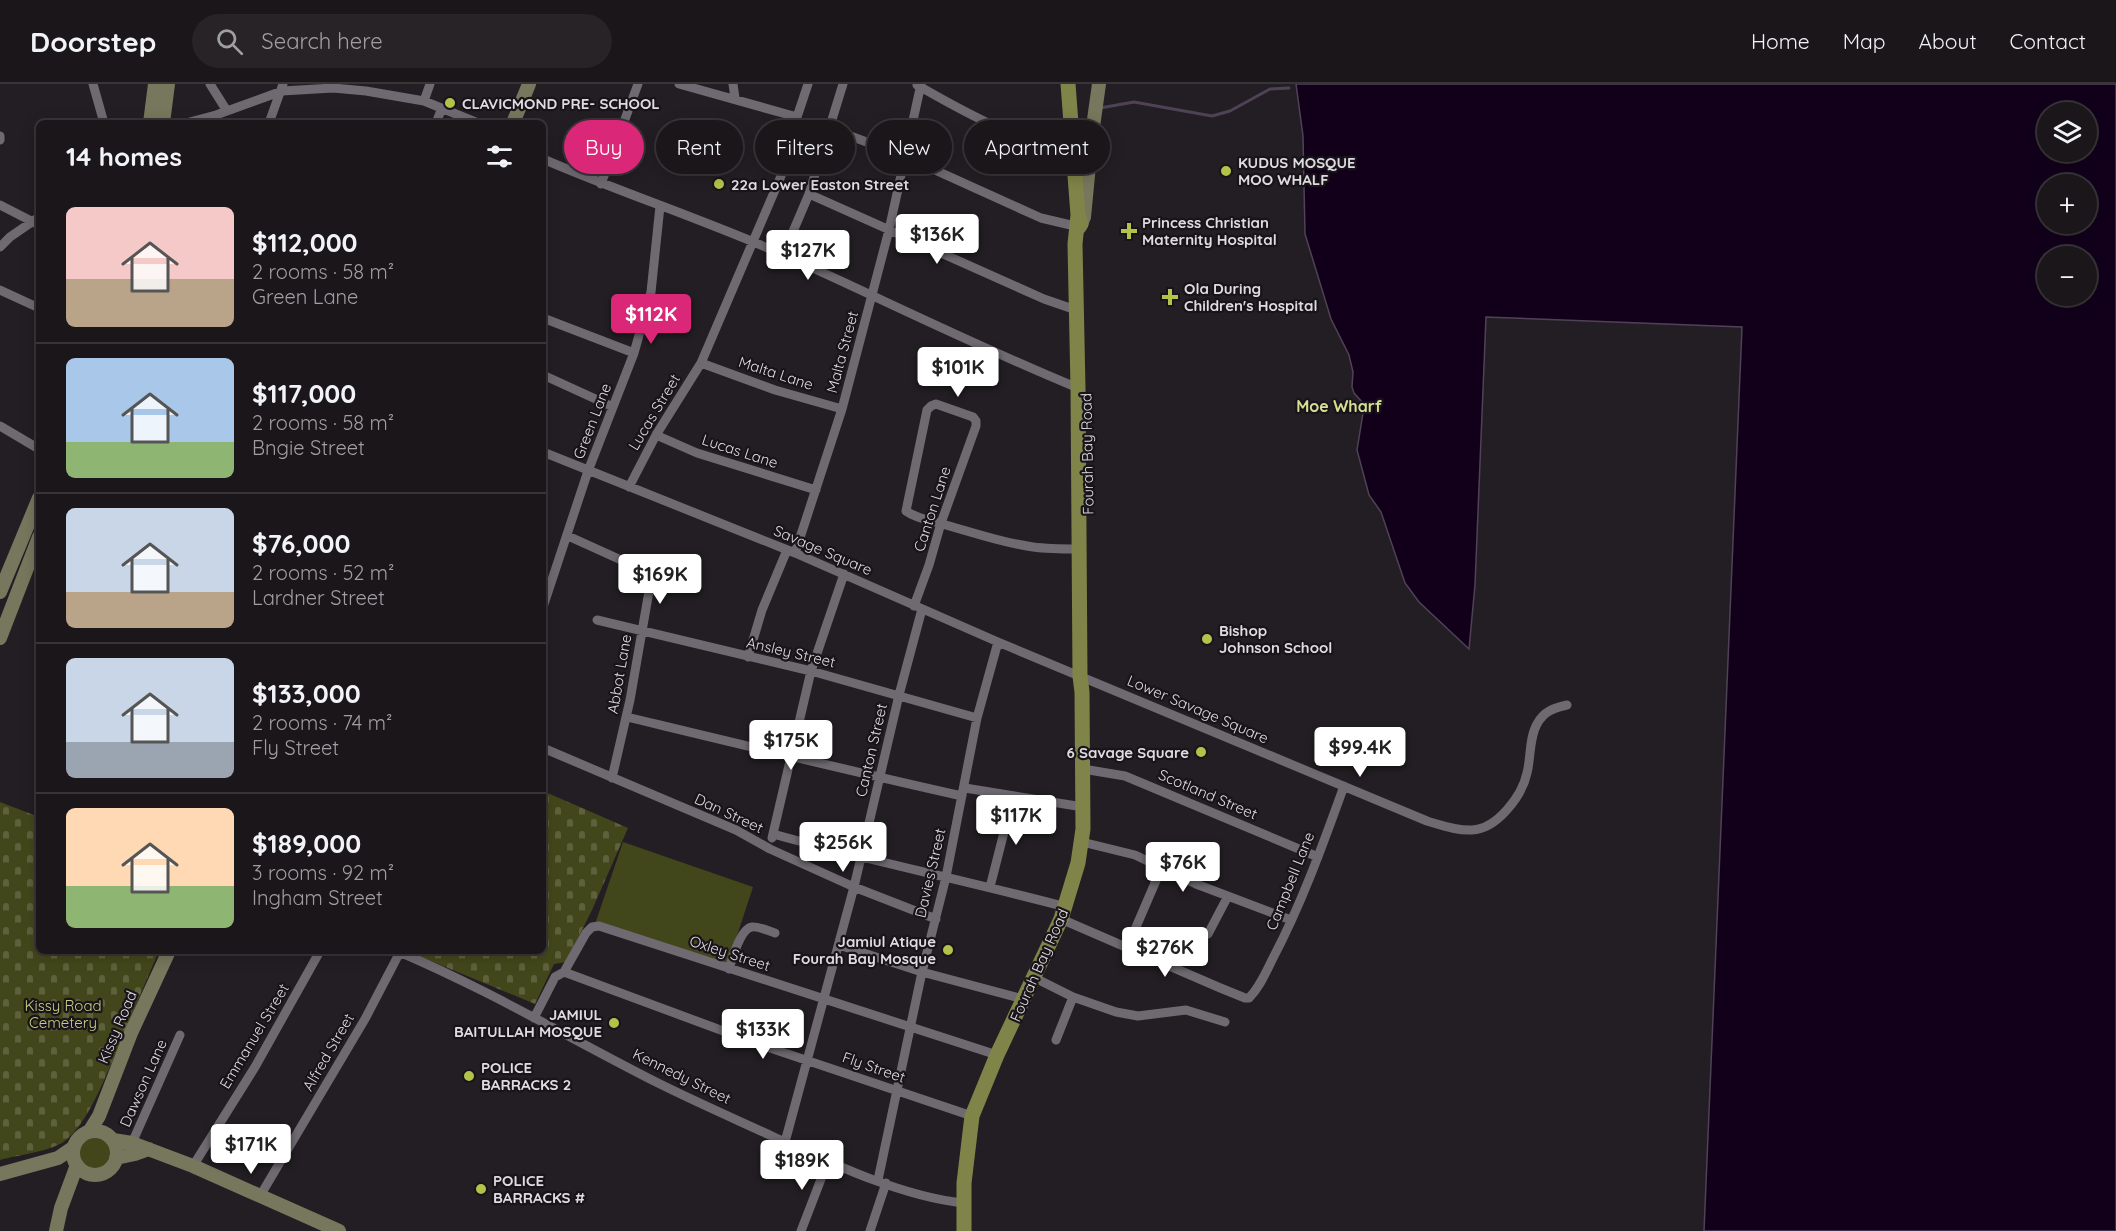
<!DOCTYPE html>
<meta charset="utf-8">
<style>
:root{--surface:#1a161a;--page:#272327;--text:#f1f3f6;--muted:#9f9fa2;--line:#383539;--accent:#db2777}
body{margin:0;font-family:Quicksand,sans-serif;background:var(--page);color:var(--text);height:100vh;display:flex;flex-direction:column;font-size:22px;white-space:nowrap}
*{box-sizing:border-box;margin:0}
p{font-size:20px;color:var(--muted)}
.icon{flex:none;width:33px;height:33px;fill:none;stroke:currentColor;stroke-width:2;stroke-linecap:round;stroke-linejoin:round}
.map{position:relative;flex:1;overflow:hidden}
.sheet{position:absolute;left:36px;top:36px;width:510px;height:834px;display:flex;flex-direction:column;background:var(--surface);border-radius:9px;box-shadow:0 3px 15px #0003,0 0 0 2px var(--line)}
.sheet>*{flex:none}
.guide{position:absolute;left:564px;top:36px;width:570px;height:54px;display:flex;gap:12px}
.fabs{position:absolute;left:2037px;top:18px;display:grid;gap:12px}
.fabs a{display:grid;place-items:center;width:60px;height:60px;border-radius:50%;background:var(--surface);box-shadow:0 3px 15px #0003,0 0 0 2px var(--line);font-size:30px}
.price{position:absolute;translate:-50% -51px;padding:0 14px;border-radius:6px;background:#fff;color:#222;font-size:20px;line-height:39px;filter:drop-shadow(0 2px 3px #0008)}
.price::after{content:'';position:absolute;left:50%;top:36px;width:18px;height:14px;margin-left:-9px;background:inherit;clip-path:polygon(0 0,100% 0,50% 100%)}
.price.selected{background:var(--accent);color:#fff}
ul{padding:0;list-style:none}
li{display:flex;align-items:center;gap:18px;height:150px;padding:0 30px}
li+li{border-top:2px solid var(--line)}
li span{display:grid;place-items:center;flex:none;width:168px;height:120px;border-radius:9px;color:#555}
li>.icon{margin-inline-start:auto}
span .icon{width:72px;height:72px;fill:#fffc;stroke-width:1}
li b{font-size:26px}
h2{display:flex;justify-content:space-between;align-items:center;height:72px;padding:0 30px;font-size:26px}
.chip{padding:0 21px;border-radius:27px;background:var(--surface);box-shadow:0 3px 15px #0003,0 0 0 2px var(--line);font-size:21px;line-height:54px}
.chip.selected{background:var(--accent);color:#fff}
header{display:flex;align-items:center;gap:36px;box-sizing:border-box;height:84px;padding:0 30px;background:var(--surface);border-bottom:2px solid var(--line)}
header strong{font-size:28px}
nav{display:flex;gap:33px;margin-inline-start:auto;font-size:21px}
.search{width:420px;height:54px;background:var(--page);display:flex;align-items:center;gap:15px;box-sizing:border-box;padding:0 21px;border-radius:33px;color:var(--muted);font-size:22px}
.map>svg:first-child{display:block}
</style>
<header>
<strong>Doorstep</strong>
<div class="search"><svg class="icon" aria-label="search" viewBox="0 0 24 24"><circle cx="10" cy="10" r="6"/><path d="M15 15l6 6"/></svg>Search here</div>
<nav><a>Home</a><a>Map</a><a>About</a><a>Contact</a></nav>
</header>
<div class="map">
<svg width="2116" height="1147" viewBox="0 0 2116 1147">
<defs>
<pattern id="cemetery-stones" width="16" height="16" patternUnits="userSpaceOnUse" patternTransform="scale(1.5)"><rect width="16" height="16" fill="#42471b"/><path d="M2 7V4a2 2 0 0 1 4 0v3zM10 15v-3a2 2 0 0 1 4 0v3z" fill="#5d613c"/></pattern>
</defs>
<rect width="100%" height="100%" fill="#221e23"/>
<!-- grass -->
<path fill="#42471b" d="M623,758L753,803L726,885L595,840Z
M79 1069a16 16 0 1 1 32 0a16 16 0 1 1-32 0Z"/>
<!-- cemetery -->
<path fill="url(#cemetery-stones)" d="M543,707L628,744L592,826L566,878L554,880L535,920L419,872L421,867H543Z
M0,718L39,733V867H159C147,895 135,923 123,952C110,981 89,1042 62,1059C46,1068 18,1071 0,1076Z"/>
<!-- water -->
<path fill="#12001b" stroke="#504256" stroke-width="1.5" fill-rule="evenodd" d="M1296,0H2116V1147H1704L1742,243L1486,233L1475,501L1469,565L1419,518L1405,499L1381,428L1369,411L1357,366L1364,323L1362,318L1354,309L1352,303L1353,288L1349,271L1331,235L1305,150L1303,52ZM2048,28H2086V68H2048ZM2048,100H2086V140H2048ZM2048,172H2086V212H2048Z"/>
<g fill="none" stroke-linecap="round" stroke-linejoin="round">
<!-- stream -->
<path stroke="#504256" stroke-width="3" d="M1100,24L1134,18L1212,32L1230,27L1270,5L1289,4"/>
<!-- street -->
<path stroke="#6f6a71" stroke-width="9" d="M93,0L104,39
M210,0L227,27
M679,0L797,33
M733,0L735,14
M917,1C963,27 1018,60 1072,62
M424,17L430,0
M186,39L216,31L282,7L333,4L366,7L424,17L478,39
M269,39L283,0
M436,39L442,24
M829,44L904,72L1041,134L1075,142
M0,52V56
M543,75C622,109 705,136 784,171C882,215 978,263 1078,304
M601,100L638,0
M809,110L1044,215L1076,226
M0,121L39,141
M0,163L10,153L39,133
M783,171L809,110L843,0
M0,206L39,224
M543,234L634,269
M701,279L775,306L842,325
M543,291L613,323
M0,342L39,365
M656,351L697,369L816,406
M543,368L795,469L998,558L1427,737C1441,741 1457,747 1472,746C1497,745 1522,712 1527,689C1531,674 1529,654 1537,640C1544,627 1554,624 1567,621
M629,403L656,351L701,279L781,92L797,33L808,0
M568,452L652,490L630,616L612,694
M795,469L842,325L889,146L921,0
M914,522L929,481L941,439L976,342V337L973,333L936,320L931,322L927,326L906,427C917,435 933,437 946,441C975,449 1003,459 1033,463C1048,465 1064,465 1079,465
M543,523L588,387L634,269L651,208L660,122
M597,536L811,587L977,634
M748,573L762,526L787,466
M627,633C739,660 850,687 962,712
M543,664L736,746L770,765L854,803L936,835
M1083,685L1125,692L1318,773
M965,704L1083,723
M773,750C870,777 968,797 1066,823
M772,754L811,587L844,490
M1082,758L1135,771L1196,800L1291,836
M990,803L1013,713
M1061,835L1218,903L1245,914H1249C1260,903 1266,888 1273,874C1302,819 1323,760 1344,702
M1208,850L1228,812
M839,861L922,888L1023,915
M1127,864L1161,785
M397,867C487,905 571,955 658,999C696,1018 735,1035 774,1053C831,1079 900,1112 963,1119
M729,885C732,875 741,844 752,843C758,842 769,847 775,849
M564,888L761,961L972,1032
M1033,893L1073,913L1116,928L1138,932L1186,926L1225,938
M534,934L555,893L564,888L586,849L592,843L599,842L997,971
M1056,956L1073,913
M785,1058L854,803L899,611L922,525
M132,1059L180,951
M193,1082L255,983L320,867
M878,1096L922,888L946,793L977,634L998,558
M260,1112L365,935L400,868
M801,1147L828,1077
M870,1147L886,1099"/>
<!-- secondary -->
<path stroke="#77775d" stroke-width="14" d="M150,39L155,0
M163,39L168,0
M513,39L529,0
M1080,143L1084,133L1092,50L1099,0
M0,508L39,414
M0,554L39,453
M73 1069a22 22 0 1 1 44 0a22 22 0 1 1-44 0Z
M89,1048L99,1032L131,949L169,867
M113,1056L132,1059L193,1082L339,1147
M116,1074L135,1070L149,1065
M0,1090L58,1074L74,1063
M56,1147L61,1124L77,1081"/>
<!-- primary -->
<path stroke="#808449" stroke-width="15" d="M1068,0L1078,131L1081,140
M964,1147V1099L972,1032L997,971L1061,835L1078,779L1083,745L1082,608L1080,592L1078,304L1075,160L1078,131"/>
</g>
<!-- markers -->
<g fill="#b5c24a" stroke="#18141a" stroke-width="2">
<circle cx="450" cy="19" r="6"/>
<circle cx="1226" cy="87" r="6"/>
<circle cx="719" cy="100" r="6"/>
<path d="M1126 138h6v6h6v6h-6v6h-6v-6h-6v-6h6z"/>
<path d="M1167 204h6v6h6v6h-6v6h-6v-6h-6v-6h6z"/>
<circle cx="1207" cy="555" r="6"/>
<circle cx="1201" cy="668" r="6"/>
<circle cx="948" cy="866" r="6"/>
<circle cx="614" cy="939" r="6"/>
<circle cx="469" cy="992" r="6"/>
<circle cx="481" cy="1105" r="6"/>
</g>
<g text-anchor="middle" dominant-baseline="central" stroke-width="4.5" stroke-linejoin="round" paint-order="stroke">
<!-- poi labels -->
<g font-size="15" font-weight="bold" fill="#dfdce1" stroke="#18141a" text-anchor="start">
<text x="462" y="19">CLAVICMOND PRE- SCHOOL</text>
<text x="1238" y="78">KUDUS MOSQUE<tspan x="1238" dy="17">MOO WHALF</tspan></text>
<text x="731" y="100">22a Lower Easton Street</text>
<text x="1142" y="138">Princess Christian<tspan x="1142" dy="17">Maternity Hospital</tspan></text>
<text x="1184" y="204">Ola During<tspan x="1184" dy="17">Children's Hospital</tspan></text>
<text x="1219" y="546">Bishop<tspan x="1219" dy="17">Johnson School</tspan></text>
<text x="1189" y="668" text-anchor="end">6 Savage Square</text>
<text x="936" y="857" text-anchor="end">Jamiul Atique<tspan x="936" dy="17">Fourah Bay Mosque</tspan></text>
<text x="602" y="930" text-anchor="end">JAMIUL<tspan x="602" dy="17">BAITULLAH MOSQUE</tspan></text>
<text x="481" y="983">POLICE<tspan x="481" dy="17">BARRACKS 2</tspan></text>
<text x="493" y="1096">POLICE<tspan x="493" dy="17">BARRACKS #</tspan></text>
</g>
<!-- street labels -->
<g font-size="15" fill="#dfdce1" stroke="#18141a">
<text transform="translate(842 268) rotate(-75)">Malta Street</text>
<text transform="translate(776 289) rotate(18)">Malta Lane</text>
<text transform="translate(654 328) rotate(-59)">Lucas Street</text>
<text transform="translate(592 337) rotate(-69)">Green Lane</text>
<text transform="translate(740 367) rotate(18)">Lucas Lane</text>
<text transform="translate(1087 370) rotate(-91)">Fourah Bay Road</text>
<text transform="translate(932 425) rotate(-72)">Canton Lane</text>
<text transform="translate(823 466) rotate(23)">Savage Square</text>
<text transform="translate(791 568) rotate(13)">Ansley Street</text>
<text transform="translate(619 590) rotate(-80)">Abbot Lane</text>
<text transform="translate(1198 625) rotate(23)">Lower Savage Square</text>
<text transform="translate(871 666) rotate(-77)">Canton Street</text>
<text transform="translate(1208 710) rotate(23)">Scotland Street</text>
<text transform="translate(729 729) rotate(25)">Dan Street</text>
<text transform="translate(930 789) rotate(-77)">Davies Street</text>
<text transform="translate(1290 797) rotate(-68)">Campbell Lane</text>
<text transform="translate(730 869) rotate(18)">Oxley Street</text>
<text transform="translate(1039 881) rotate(-66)">Fourah Bay Road</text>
<text transform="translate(117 943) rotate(-67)">Kissy Road</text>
<text transform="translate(254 952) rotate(-59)">Emmanuel Street</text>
<text transform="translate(328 968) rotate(-60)">Alfred Street</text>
<text transform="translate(874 983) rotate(19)">Fly Street</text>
<text transform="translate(682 992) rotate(26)">Kennedy Street</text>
<text transform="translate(143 999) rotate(-66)">Dawson Lane</text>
</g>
<!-- park labels -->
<g font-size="15" fill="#c5d07e" stroke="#18141a">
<text x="63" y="921">Kissy Road<tspan x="63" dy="17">Cemetery</tspan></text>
</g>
<!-- neighbourhood labels -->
<g font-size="16" font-weight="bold" fill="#d5e092" stroke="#18141a">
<text x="1339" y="322">Moe Wharf</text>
</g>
</g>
</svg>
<div class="fabs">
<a><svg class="icon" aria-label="layers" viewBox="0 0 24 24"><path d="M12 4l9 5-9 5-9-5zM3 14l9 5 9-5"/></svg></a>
<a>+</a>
<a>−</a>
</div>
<b class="price" style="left:937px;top:181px">$136K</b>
<b class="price" style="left:808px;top:197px">$127K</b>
<b class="price selected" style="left:651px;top:261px">$112K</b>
<b class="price" style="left:958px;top:314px">$101K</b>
<b class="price" style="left:660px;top:521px">$169K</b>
<b class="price" style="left:791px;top:687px">$175K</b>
<b class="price" style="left:1360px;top:694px">$99.4K</b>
<b class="price" style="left:1016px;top:762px">$117K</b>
<b class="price" style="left:843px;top:789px">$256K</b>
<b class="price" style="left:1183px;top:809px">$76K</b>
<b class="price" style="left:1165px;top:894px">$276K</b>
<b class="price" style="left:763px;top:976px">$133K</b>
<b class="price" style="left:251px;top:1091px">$171K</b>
<b class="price" style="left:802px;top:1107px">$189K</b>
<div class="guide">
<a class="chip selected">Buy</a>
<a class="chip">Rent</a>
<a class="chip">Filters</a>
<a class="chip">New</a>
<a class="chip">Apartment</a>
</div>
<section class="sheet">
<h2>14 homes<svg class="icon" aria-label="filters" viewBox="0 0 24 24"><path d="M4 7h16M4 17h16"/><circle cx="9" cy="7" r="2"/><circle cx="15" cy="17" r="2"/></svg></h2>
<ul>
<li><span style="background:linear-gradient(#f6c9c9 60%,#b9a48a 0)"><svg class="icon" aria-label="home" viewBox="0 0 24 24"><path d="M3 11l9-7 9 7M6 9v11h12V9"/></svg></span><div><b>$112,000</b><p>2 rooms · 58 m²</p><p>Green Lane</p></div></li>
<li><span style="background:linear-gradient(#a9c7e8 70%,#8fb573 0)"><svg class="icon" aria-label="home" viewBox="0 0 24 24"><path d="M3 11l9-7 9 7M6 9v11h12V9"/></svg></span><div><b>$117,000</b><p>2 rooms · 58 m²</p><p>Bngie Street</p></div></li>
<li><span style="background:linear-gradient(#c9d6e8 70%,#b9a48a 0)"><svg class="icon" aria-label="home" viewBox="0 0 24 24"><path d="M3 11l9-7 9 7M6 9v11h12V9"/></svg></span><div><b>$76,000</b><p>2 rooms · 52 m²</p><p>Lardner Street</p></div></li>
<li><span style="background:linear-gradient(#c9d6e8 70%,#9aa5b1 0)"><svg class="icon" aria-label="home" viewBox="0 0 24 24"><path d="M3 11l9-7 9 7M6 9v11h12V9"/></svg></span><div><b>$133,000</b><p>2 rooms · 74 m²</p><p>Fly Street</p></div></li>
<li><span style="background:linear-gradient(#ffd9b3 65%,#8fb573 0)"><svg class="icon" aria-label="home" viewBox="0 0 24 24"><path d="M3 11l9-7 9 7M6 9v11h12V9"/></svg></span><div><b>$189,000</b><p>3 rooms · 92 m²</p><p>Ingham Street</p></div></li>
</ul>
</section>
</div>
